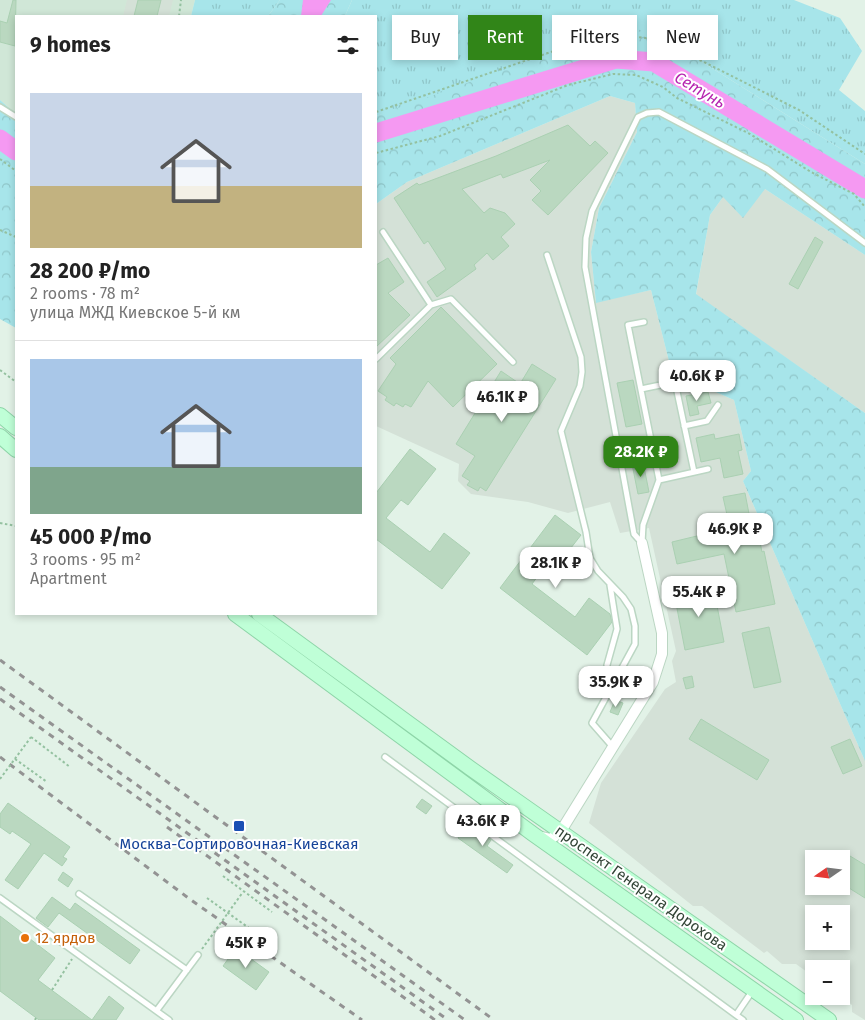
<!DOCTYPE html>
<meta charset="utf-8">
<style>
:root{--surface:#fff;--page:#f2f2f2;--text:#222;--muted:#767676;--line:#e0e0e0;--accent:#318518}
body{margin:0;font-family:"Fira Sans",sans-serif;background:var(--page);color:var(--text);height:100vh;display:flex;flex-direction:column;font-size:19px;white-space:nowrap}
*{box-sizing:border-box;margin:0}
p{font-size:16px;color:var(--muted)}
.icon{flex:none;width:28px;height:28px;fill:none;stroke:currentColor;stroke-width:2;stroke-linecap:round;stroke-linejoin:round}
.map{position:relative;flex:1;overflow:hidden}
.side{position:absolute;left:15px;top:15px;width:362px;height:600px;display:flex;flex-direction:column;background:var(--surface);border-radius:0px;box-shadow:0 2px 8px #0003}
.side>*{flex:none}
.guide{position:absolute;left:392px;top:15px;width:398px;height:45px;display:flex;gap:10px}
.needle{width:32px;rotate:256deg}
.buttons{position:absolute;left:805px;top:850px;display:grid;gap:10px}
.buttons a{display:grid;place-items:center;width:45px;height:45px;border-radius:0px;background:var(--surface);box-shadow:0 2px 8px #0003;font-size:25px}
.price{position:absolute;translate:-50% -42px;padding:0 11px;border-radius:10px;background:#fff;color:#222;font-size:16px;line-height:32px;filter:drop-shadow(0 1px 2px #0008)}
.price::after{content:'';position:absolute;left:50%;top:30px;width:15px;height:11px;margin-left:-8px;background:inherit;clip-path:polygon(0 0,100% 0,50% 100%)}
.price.on{background:var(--accent);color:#fff}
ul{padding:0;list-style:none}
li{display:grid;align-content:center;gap:10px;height:265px;padding:0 15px}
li+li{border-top:1px solid var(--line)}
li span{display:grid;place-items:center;height:155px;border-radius:0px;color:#555}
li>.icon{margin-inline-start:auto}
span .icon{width:90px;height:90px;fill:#fffc;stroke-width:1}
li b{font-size:21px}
h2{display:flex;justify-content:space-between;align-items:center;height:60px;padding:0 15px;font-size:21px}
.chip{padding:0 18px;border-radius:0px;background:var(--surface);box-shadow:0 2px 8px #0003;font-size:18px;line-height:45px}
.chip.on{background:var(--accent);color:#fff}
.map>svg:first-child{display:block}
</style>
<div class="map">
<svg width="865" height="1020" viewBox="0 0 865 1020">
<defs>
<pattern id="grass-tufts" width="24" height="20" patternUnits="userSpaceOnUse" patternTransform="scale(1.25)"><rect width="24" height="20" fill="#a7e5ea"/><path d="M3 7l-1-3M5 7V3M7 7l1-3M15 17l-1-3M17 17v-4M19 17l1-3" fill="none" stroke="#90c6c9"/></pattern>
<pattern id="forest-crowns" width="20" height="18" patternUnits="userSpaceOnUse" patternTransform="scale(1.25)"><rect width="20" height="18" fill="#a7e5ea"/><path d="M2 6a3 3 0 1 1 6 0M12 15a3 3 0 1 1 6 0" fill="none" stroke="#90c6c9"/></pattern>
</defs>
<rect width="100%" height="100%" fill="#e2f2e7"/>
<!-- residential -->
<path fill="#d0e7d7" d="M0,0H195L191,16H16V114L0,100Z"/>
<!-- industrial -->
<path fill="#d4e1d7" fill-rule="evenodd" d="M127,0H173L169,16H123Z
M610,96L635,103L637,132L599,208L591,252L596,302L651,290L672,373L734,400L751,471L743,481L865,761V1020L852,1012V1005L840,996L841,969H814V977L796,964H782L767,951L764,953L702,906H693L589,823L601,783L665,689L676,682L672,661L676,651L649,528L620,533L610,502L568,513L528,502L471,494L458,481L459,464L376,426V204L407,182ZM814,859H841V886H814ZM814,914H841V941H814Z
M765,189L865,255V413L696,295L710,215L723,197Z"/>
<!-- grass -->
<path fill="url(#grass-tufts)" d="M195,0H280L268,16H191Z
M352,0H794L840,18L862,51L839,90L865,111V164L659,35L376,116V16H345Z"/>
<!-- forest -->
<path fill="url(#forest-crowns)" d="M280,0H352L345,16H268Z
M619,28L659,35L865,164V255L765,189L743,218L723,197L710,215L696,294L865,413V761L743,481L751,471L734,400L672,373L651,290L596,303L591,252L599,208L637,132L635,103L610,96L407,182L376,204V116Z
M0,100L16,114V328L0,319Z"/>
<!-- water -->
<path fill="#f599f2" d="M303,0H331L321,16H301Z"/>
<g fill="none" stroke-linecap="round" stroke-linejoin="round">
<!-- river -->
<path stroke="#f599f2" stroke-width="19" d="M376,133L616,59L654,62L865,189
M0,139L16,151"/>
</g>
<!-- building -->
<path fill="#bad8c0" stroke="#aad0b2" d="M13,0H16L15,46L0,42V21L7,23Z
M138,0H161L157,16H134Z
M568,125L590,146L595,141L608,153L548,215L532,200L541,191L530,180L550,160L503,178L501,174L462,189L484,213L490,208L505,213L515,224L501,237L509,246L493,260L487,253L474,265L476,269L437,297L427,282L446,269L428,241L424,244L394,198L417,183L419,185L496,156Z
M815,237L823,242L798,289L789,284Z
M388,258L404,282L388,293L410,315L376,347V265Z
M441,307L497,364L453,407L428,381L411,407L405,404L403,407L396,403L394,406L385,400L387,397L378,391L396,364L390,358Z
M532,364L556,379L486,491L480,487L478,491L467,485L470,481L462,476L475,456L456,444L501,371L520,384Z
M633,380L642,424L626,427L617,383Z
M708,392L711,403L697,406L699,414L690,416L686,396Z
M714,434L715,439L739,434L742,450L738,451L743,474L724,478L720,458L701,462L696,438Z
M410,449L436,469L408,505L401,500L386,518L430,552L444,533L470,553L442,589L376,539V493Z
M643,462L649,492L638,494L632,464Z
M745,493L751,524L756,523L762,552L764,551L775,604L736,612L724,554L677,564L672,542L730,528L723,497Z
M555,515L581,535L553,571L546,565L532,584L575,617L589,598L610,614L612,622L587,655L500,588Z
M713,585L724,642L685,650L674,593Z
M769,627L781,682L754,688L742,633Z
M692,676L694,687L686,689L683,678Z
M615,700L623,703L618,715L610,712Z
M701,719L769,760L757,780L689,739Z
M850,739L862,766L843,774L831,747Z
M422,799L432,806L426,814L416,807Z
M8,803L70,847L63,857L67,859L62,866L44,853L18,889L5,880L31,844L12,831L10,834L0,827V814Z
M468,824L491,840L487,846L513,865L507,873L458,838Z
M850,856L865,865V898L841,883V869Z
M63,872L73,879L68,887L58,880Z
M52,897L70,910L75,903L140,950L130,964L59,913L48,927L36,918Z
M0,916L55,958L38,980L92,1020L109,996L124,1008L116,1020H39L0,991Z
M236,948L269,972L256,990L223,966Z"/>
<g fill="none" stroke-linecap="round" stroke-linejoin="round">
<defs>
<path id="lane" d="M0,107L16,117
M383,232L431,305
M547,255L581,357L582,372L580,386L561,431L586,532L590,558L598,571L623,597L631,609L635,626V644L592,723L613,747
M644,322L628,325L659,480
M376,359L431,305L451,299L513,362
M641,389L675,382L694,472
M684,426L707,421L718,405
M642,543L634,534L585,267L586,238L592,211L638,117L647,113L659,112L767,169L865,243
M642,543L643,525L659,480L708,469
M607,665L617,629L610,585
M385,757L736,1015
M79,894L187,970
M0,898L169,1020
M157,1010L198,955
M743,1020L736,1015L753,990"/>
<path id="street" d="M538,836L551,839L561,831L653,682L662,654V633L642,543"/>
<path id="secondary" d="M0,415L16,428
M0,436L16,450
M235,614L533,834L796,1020
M259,614L470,768L829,1020"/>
</defs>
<!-- lane casing -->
<use href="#lane" stroke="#bbd6c3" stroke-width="8"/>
<!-- street casing -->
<use href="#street" stroke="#bbd6c3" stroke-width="12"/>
<!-- secondary casing -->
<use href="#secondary" stroke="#8ed5a8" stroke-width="16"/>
<!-- path -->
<path stroke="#94c1a0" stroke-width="2" stroke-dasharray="2.5 2.5" stroke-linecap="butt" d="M179,16L181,0
M376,112L577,43L621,37H638L652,39L706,63L799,110L865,154
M376,153L440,136L568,85L613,74L636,75L663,87L677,98L750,134L811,172L854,194L865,207
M0,159L16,171
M0,230L16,237
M0,370L16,382
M0,523L16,526
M31,737L70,767
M15,759L47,782
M223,876L272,912
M207,898L256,933
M52,990L72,959
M35,1020L36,1018"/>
<!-- lane -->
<use href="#lane" stroke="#fff" stroke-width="5"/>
<!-- street -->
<use href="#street" stroke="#fff" stroke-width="10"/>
<!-- secondary -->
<use href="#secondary" stroke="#bfffd7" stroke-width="14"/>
<!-- rail -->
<path stroke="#939393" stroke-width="3" stroke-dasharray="6 6" stroke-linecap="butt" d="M0,660L494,1020
M0,687L465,1020
M0,699L448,1020
M0,757L191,900L362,1020
M167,827L435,1020"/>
<!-- path-bridge -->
<path stroke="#94c1a0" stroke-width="2" stroke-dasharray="2.5 2.5" stroke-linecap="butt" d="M0,779L31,737
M202,949L243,892"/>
</g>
<!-- markers -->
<rect fill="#1a4fb4" stroke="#fff" stroke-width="2" x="233" y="820" width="12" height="12" rx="2.5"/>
<circle fill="#e8710a" stroke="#fff" stroke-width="2" cx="25" cy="938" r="5"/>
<g text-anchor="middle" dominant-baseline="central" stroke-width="4" stroke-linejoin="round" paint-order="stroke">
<!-- transit labels -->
<g font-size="15" fill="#164399" stroke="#fff">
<text x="239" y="844">Москва-Сортировочная-Киевская</text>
</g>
<!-- street labels -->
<g font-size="15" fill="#324436" stroke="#fff">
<text transform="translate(641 888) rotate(35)">проспект Генерала Дорохова</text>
</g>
<!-- food labels -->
<g font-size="15" fill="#c56008" stroke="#fff" text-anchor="start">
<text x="35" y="938">12 ярдов</text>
</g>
<!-- water labels -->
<g font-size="16" font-style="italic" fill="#b625b0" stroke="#fff">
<text transform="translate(700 90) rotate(31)">Сетунь</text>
</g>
</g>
</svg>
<div class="buttons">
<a><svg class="needle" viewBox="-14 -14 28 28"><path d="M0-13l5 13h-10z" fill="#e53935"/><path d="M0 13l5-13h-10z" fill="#767676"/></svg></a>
<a>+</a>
<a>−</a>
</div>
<b class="price" style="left:697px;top:402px">40.6K ₽</b>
<b class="price" style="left:502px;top:423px">46.1K ₽</b>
<b class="price on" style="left:641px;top:478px">28.2K ₽</b>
<b class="price" style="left:735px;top:555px">46.9K ₽</b>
<b class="price" style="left:556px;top:589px">28.1K ₽</b>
<b class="price" style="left:699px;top:618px">55.4K ₽</b>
<b class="price" style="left:616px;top:708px">35.9K ₽</b>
<b class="price" style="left:483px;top:847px">43.6K ₽</b>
<b class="price" style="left:246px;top:969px">45K ₽</b>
<div class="guide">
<a class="chip">Buy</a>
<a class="chip on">Rent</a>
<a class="chip">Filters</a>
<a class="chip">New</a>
</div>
<section class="side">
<h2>9 homes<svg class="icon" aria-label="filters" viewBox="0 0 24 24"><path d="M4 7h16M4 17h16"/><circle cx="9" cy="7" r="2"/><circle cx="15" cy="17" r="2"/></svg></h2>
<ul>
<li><span style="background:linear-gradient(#c9d6e8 60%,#c2b280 0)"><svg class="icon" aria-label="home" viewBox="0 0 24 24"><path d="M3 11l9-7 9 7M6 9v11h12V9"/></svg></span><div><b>28 200 ₽/mo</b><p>2 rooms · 78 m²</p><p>улица МЖД Киевское 5-й км</p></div></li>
<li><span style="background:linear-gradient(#a9c7e8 70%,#7fa58c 0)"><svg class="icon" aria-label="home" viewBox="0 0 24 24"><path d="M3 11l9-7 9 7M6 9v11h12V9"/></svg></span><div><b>45 000 ₽/mo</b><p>3 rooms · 95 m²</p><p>Apartment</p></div></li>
</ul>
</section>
</div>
